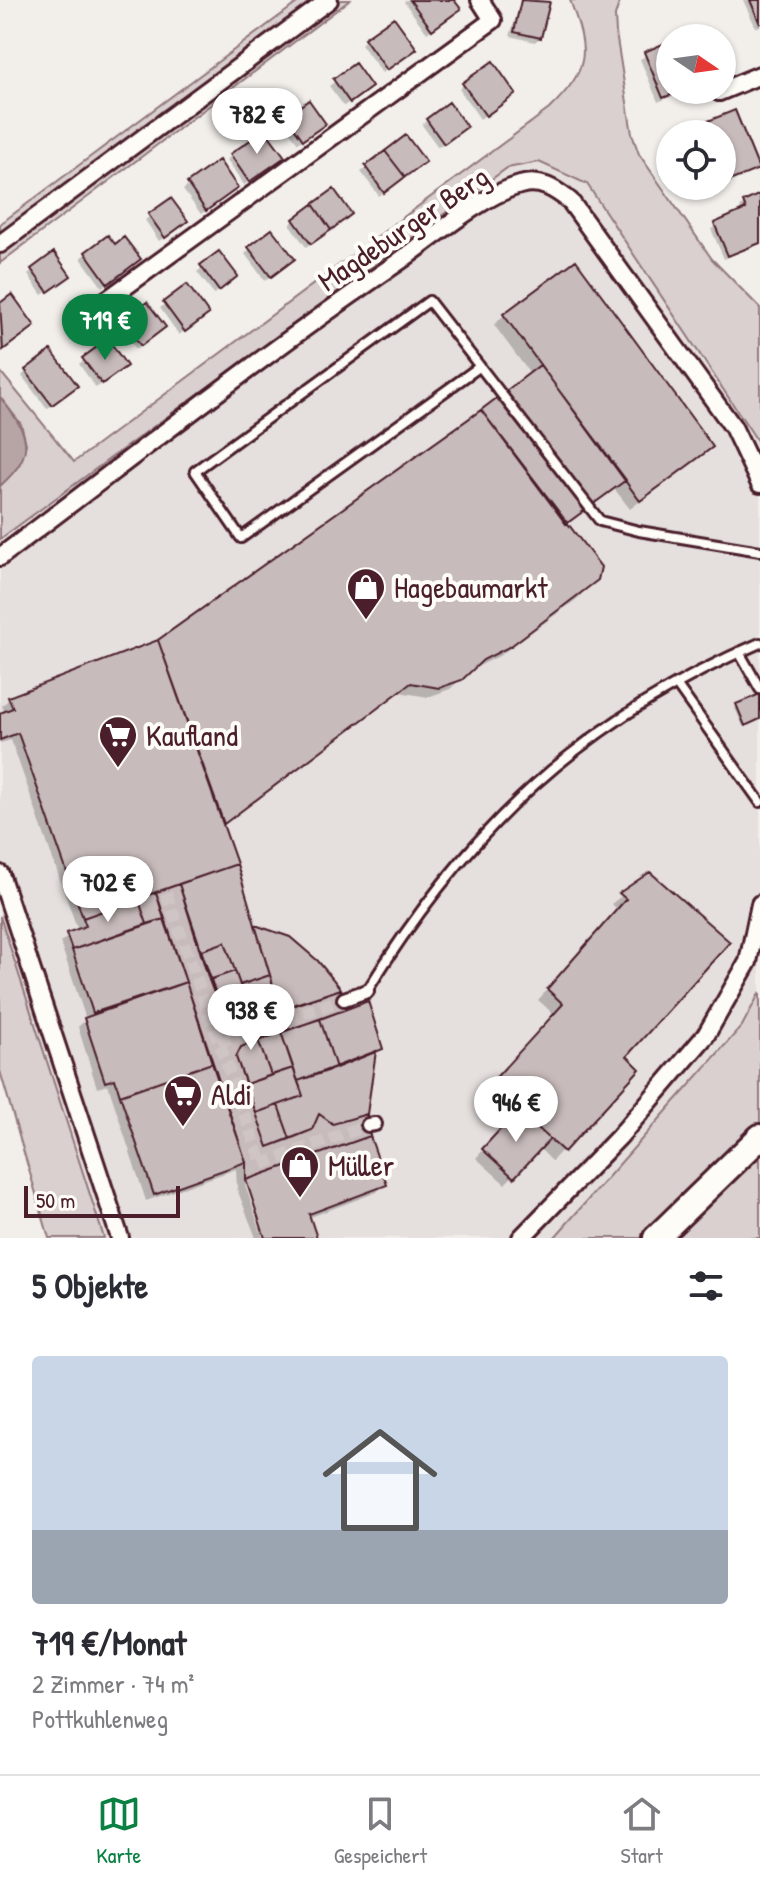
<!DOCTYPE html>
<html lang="de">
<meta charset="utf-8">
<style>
:root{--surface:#fff;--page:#f2f2f3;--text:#2b2b33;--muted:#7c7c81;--line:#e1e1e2;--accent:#0b8043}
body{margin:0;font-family:"Patrick Hand",sans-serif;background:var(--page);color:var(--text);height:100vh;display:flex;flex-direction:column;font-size:30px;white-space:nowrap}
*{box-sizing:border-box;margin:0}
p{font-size:26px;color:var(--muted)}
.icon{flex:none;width:44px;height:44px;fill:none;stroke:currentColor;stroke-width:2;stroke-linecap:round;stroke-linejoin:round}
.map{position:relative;height:1238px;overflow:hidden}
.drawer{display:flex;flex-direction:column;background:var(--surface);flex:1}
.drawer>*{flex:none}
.needle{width:52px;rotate:103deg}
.tools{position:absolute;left:656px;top:24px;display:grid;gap:16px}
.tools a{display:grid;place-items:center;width:80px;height:80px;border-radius:50%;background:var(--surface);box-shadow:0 2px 6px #0004;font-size:40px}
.scale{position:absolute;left:24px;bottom:20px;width:156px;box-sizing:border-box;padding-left:8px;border:4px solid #4a1f2b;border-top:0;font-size:22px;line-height:28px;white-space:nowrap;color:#4a1f2b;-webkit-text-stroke:6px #fdfcf7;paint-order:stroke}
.price{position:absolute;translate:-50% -68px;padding:0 18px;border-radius:28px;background:#fff;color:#222;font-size:26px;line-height:52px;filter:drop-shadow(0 2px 4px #0008)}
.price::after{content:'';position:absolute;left:50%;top:48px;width:24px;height:18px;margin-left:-12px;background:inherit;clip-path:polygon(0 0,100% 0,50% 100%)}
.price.active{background:var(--accent);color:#fff}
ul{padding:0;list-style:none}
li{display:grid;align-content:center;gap:16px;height:424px;padding:0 32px}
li+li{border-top:2px solid var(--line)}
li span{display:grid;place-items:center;height:248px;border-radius:8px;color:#555}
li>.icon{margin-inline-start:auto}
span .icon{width:144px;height:144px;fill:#fffc;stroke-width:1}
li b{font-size:34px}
h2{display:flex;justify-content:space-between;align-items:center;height:96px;padding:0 32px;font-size:34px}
.tab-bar{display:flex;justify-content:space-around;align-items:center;height:112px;border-top:2px solid var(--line);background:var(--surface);font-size:22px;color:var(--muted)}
.tab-bar a{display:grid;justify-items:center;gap:4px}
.tab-bar .active{color:var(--accent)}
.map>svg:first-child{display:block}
</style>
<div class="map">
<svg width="760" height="1238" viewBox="0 0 760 1238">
<rect width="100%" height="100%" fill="#f2efeb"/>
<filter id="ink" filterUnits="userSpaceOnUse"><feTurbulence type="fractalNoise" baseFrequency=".0125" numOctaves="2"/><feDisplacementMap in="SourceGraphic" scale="16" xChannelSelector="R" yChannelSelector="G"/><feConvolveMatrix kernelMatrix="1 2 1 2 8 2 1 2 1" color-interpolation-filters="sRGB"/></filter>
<g filter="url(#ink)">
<!-- built -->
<path fill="#e5dfdd" d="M539,162L586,184L760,445V992L742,1026L554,1238H104L0,916V539L508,168Z"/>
<!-- green -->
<path fill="#d9d0cf" stroke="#92787d" stroke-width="2" d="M301,0H350L0,263V224Z
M570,0H620L615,16L616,33L632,134L639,154L712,259L760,308V445L587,184L539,162L507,168L0,539V486L19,465L26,444L21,424L0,397V371L74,462L549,109C591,68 589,52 570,0Z
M0,916L104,1238H49L0,1071Z
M760,992V1238H554L742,1026Z"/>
<!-- water -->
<path fill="#b7a5a6" stroke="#8b6f75" stroke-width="2" d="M0,397C28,433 39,451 0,486Z"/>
<!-- shadow -->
<path fill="#0003" d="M406,0H452L454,14L427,33L404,2Z
M521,0L548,4L540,37L535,42L510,36Z
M743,0H760V26L756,28Z
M366,39L410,53L382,73L361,44Z
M670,43V90H686L658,102L640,59Z
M355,66L365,91L344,106L329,86Z
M464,84L509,98L480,119L459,89Z
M734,112L757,169L722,186V134H701L699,129Z
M288,118L319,128L298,143L283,123Z
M427,120L460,131L438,147L422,125Z
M406,138L418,166L379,196L361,172Z
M231,155L278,161L244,185L227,160Z
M218,163L231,192L201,214L183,190Z
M702,186H721L705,193Z
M760,196V244L724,259L711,229L742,213L740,208L744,203Z
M170,201L180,226L159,241L145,220Z
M345,218L306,247L290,225L294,220Z
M115,247L134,264L102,287L81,258L86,253Z
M250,249L288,263L265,281L245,254Z
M219,254L231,281L214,294L197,272Z
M32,270L63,280L42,295L28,275Z
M187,287L201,318L179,335L160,308Z
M11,297L28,330L0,351V305Z
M504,315L711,446L630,509L613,487L565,524L596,579L577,599L499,656L471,670L450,689L428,697L399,692L223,826L254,927L317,962L339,990L346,1011L380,1048L374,1055L365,1113L368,1136L384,1184L377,1192L308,1218L315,1238H267L250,1185H245L263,1238H256L237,1189L236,1169L146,1201L108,1085L97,1088L78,1027L86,1019L60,942L78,931L11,740L0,743V716L5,713L2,706L9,699L159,642L531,375L494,325Z
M124,322L158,332L136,349L119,327Z
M84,360L120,370L96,388L79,364Z
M26,371L71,390L47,409L22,376Z
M760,696V719L743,726L735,708Z
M650,874L624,1057L637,1069L552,1161L539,1148L505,1184L476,1158L509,1121L482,1095L555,1015L538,1000L618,909L611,904Z"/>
<!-- building -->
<path fill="#c8bbbb" stroke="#4a1f2b" stroke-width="2" d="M410,0H454L461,9L432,30Z
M521,0L550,2L541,38L514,32Z
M750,0H760V24Z
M394,17L417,49L387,70L364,38Z
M670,41V90H683L663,98L644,52Z
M493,61L516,94L486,116L462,83Z
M355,63L372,87L350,103L333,79Z
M309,100L326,124L303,140L286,116Z
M449,102L467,127L444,144L426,119Z
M735,110L759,169L722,184V134H707L703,123Z
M265,130L285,157L249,182L230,154Z
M406,135L426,162L405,177L385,151Z
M385,151L405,177L384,193L365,166Z
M219,160L238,188L206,211L187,183Z
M334,189L352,214L331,230L313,204Z
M760,194V243L728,256L714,223L746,209L743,202Z
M171,198L188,221L165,238L148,214Z
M313,204L331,230L311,244L293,219Z
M272,229L295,259L271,277L248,247Z
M108,235L115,244L124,237L141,259L108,284L85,252Z
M219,251L238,276L219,291L200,265Z
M54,252L71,276L48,292L31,269Z
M576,260L713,447L640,501L503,314Z
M187,284L209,314L185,332L163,302Z
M12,294L35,326L3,350L0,303Z
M147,302L166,327L141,346L122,321Z
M108,339L127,366L102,384L82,358Z
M51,350L78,386L52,405L25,370Z
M540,365L626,480L566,524L481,410Z
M481,410L601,567L598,580L511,646L483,660L462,680L439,688L411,683L224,824L158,640Z
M158,640L237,864L83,918L18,733L0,740V713L13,708L8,697Z
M760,694V719L745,726L736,704Z
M237,864L270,975L240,985L225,942L200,951L179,884Z
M650,872L730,942L627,1056L640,1069L564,1152L490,1084L563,1004L547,989L626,899L619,893Z
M179,884L225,1021L234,1026L341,989L347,1009L241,1047L236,1057L268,1147L312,1130L319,1114L333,1124L367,1114L370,1136L246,1180V1162L156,892Z
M156,892L164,919L147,924L138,898Z
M138,898L147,924L72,950L66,933L86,926L83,918Z
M164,919L186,982L93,1013L72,950Z
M255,925L290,937L318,961L341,989L280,1009Z
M225,942L235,971L209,980L200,951Z
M235,971L252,1019L234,1026L225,1021L209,980Z
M270,975L280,1009L252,1019L240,985Z
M186,982L212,1063L120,1095L115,1079L105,1082L84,1018Z
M368,1001L383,1049L336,1068L320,1019Z
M320,1019L336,1068L298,1081L281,1032Z
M281,1032L293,1068L271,1075L258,1040Z
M258,1040L271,1075L246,1084L236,1057L241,1047Z
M376,1051L367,1114L333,1124L319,1114L312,1130L290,1139L278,1105L303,1096L298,1081Z
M212,1063L246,1162L154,1195L120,1095Z
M293,1068L303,1096L256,1113L246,1084Z
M278,1105L290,1139L268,1147L256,1113Z
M518,1110L550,1139L514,1178L482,1149Z
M370,1136L387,1185L309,1214L317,1238H265L246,1180Z"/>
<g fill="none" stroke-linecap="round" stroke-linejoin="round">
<!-- pedestrian-tunnel -->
<path stroke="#d0c5c5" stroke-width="12" stroke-dasharray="12 6" stroke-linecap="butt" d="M166,893L262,1164L368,1125
M219,1043L344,999"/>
<defs>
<path id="service" d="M479,367L241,538L195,471L429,301L600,521L639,531L760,551
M739,652L760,689
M676,684L760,802
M367,991C468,828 583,719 760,643"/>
<path id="pedestrian" d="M344,999L367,991
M368,1125L375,1124"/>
<path id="minor" d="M719,92L760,75
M0,244L329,0
M75,323L493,20L480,0
M0,557C132,458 261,356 397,263C432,239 480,196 520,185C540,179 555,189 570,201L733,427L760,484
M0,874L120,1238
M521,1238L619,1137L706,1035L748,962L760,904"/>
<path id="secondary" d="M656,1238L760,1137"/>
</defs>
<!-- service casing -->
<use href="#service" stroke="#4a1f2b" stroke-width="14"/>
<!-- pedestrian casing -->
<use href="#pedestrian" stroke="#4a1f2b" stroke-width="18"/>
<!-- minor casing -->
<use href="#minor" stroke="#4a1f2b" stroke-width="22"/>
<!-- secondary casing -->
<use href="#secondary" stroke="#4a1f2b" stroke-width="30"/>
<!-- service -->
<use href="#service" stroke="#fdfcf7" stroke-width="8"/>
<!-- pedestrian -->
<use href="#pedestrian" stroke="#fdfcf7" stroke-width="12"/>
<!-- minor -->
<use href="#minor" stroke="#fdfcf7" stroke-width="16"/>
<!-- secondary -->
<use href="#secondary" stroke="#fdfcf7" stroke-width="24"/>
</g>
</g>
<!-- icons -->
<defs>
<symbol id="shop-pin" viewBox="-11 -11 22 30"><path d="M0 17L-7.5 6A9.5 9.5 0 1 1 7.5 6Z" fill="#4a1f2b" stroke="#fdfcf7"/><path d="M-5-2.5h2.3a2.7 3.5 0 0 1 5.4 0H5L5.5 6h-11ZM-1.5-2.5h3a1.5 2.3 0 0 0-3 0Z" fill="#fff"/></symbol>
<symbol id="supermarket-pin" viewBox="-11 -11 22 30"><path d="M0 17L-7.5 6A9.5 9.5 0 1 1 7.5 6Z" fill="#4a1f2b" stroke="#fdfcf7"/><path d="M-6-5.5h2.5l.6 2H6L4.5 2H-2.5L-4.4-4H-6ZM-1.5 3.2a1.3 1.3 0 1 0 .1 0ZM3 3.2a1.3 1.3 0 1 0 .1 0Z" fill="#fff"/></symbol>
</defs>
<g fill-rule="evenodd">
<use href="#shop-pin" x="344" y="565" width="44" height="60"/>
<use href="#supermarket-pin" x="96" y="713" width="44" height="60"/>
<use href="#supermarket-pin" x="161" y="1072" width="44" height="60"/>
<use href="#shop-pin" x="278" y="1143" width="44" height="60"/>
</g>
<g text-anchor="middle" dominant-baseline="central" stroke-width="8" stroke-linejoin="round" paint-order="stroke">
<!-- street labels -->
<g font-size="30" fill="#4a1f2b" stroke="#fdfcf7">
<text transform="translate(403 228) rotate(-34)">Magdeburger Berg</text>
</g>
<!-- poi labels -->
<g font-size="30" fill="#4a1f2b" stroke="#fdfcf7" text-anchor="start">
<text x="394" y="587">Hagebaumarkt</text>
<text x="146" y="735">Kaufland</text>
<text x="211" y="1094">Aldi</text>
<text x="328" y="1165">Müller</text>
</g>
</g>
</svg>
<div class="tools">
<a><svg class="needle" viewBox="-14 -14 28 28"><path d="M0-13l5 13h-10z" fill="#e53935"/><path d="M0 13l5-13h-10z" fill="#7c7c81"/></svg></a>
<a><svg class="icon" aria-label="locate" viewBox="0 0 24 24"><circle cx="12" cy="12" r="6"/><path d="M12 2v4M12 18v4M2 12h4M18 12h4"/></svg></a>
</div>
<div class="scale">50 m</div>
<b class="price" style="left:257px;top:156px">782 €</b>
<b class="price active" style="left:105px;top:362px">719 €</b>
<b class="price" style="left:108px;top:924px">702 €</b>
<b class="price" style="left:251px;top:1052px">938 €</b>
<b class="price" style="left:516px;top:1144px">946 €</b>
</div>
<section class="drawer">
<h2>5 Objekte<svg class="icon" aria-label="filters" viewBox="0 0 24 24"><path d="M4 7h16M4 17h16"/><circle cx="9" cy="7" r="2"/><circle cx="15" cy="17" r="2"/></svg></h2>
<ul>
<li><span style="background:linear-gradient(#c9d6e8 70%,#9aa5b1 0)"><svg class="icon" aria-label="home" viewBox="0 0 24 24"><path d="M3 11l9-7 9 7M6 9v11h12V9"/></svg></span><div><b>719 €/Monat</b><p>2 Zimmer · 74 m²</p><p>Pottkuhlenweg</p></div></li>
</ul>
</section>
<nav class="tab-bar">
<a class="active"><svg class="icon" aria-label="map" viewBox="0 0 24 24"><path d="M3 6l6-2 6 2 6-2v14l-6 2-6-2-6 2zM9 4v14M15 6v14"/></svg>Karte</a>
<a><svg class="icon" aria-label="saved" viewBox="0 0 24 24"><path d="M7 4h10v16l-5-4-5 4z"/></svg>Gespeichert</a>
<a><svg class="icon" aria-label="home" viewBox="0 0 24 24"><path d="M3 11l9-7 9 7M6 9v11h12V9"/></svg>Start</a>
</nav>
